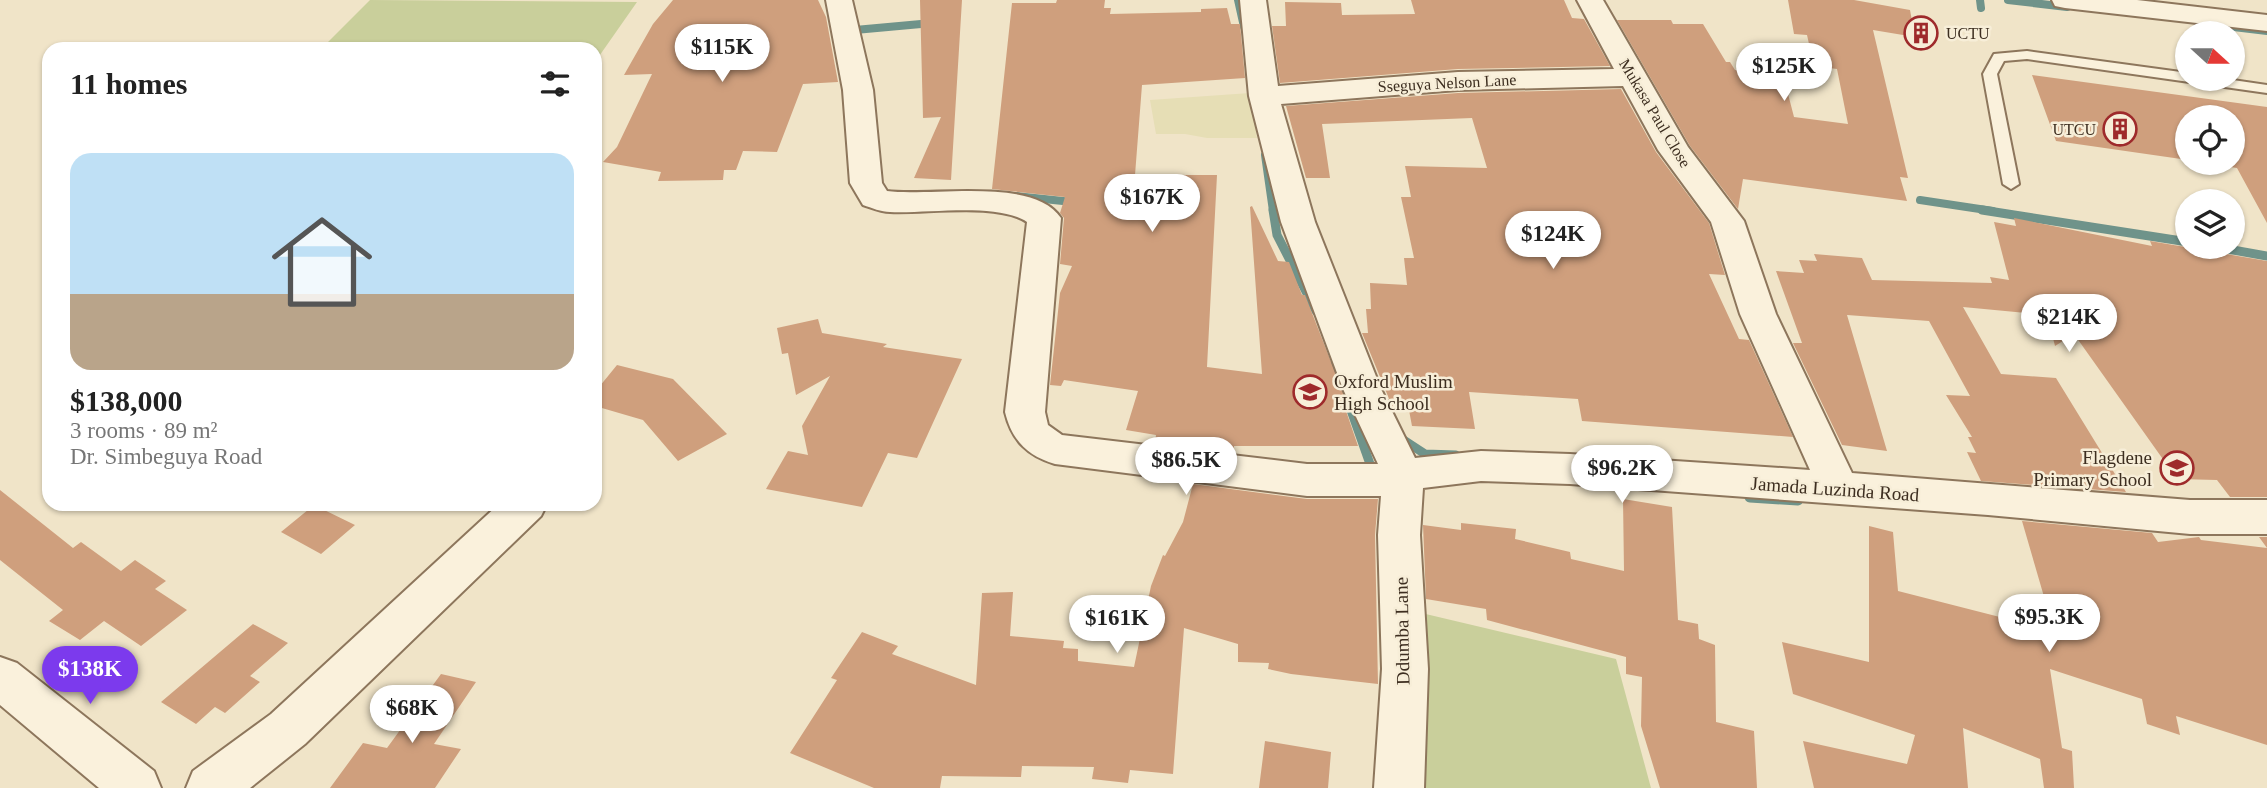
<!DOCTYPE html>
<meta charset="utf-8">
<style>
:root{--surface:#fff;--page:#f6f6f6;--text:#222;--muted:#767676;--accent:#7c3aed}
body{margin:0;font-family:"Times New Roman",serif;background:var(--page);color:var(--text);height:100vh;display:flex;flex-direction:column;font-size:26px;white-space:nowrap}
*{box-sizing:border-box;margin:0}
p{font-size:23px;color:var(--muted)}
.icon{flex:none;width:38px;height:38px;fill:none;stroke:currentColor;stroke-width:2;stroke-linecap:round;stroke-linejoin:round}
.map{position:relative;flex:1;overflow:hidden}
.sheet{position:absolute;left:42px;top:42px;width:560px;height:469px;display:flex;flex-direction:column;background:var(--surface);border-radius:21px;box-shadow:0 2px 5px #0004}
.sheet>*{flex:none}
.needle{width:46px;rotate:111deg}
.controls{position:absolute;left:2175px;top:21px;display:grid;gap:14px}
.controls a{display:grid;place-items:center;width:70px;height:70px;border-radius:50%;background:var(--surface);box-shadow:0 2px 5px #0004;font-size:35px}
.price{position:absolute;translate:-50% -60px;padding:0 16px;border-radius:24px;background:#fff;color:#222;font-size:23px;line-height:46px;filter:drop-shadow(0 2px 4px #0008)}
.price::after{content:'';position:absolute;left:50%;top:42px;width:21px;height:16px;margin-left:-10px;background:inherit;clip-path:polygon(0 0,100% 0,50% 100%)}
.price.current{background:var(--accent);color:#fff}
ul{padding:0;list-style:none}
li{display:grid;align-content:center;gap:14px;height:371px;padding:0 28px}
li span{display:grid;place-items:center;height:217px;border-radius:21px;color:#555}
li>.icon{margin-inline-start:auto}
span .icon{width:126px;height:126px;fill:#fffc;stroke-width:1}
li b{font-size:30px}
h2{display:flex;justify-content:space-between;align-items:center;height:84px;padding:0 28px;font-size:30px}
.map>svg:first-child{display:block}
</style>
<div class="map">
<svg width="2267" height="788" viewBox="0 0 2267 788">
<rect width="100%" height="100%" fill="#f0e4c8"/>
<!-- farmland -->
<path fill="#e6deb5" d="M1250,93L1257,138H1207L1185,134H1156L1150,100Z"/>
<!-- green -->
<path fill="#c9cf9b" d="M370,0L637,2L595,62V49H321Z
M1413,611L1616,659L1651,788H1411Z"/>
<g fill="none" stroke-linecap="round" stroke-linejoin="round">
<!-- stream-far2 -->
<path stroke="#6f938a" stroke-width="8" d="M1238,0L1244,27
M1980,0L1981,8
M2008,0L2067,7
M2200,23L2267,31
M855,30L921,24
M1265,155L1273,211
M1015,196L1063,201
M1920,200L1993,211"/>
<!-- stream-far1 -->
<path stroke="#6f938a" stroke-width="9" d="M1273,210L1277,235L1316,311
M1982,210L2188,242
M2216,247L2267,256
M1335,365L1370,464
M1399,437L1425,454L1456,455"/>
<!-- stream -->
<path stroke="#6f938a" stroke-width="11" d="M1750,497L1798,500"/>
</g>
<!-- building -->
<path fill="#cf9f7d" d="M673,0H818L826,17L838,82L803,84L777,152L743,151L736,170H724L723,180L658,181L661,172L603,162L617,147L652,74L624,75L653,24Z
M920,0H962L951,180L914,178L941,117L923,118Z
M1057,0H1105L1104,8H1111L1110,14L1201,12V9L1227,8L1231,24H1240L1245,78L1142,85L1135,175H1217L1207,367L1262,374L1250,207L1252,206L1278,261L1289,262L1302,295H1305L1349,408H1345L1358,446H1234V453L1155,443L1156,435L1126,430L1138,391L1064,380L1061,386L1050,385L1060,293L1072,266L1060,264L1064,218L1060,213L1065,197L992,189L1012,3H1056Z
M1411,0H1564L1572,18L1584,19L1610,66L1458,69L1280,83L1272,26H1286L1285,2L1341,3L1342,15L1415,14Z
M1788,0H1854L1910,10L1915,37L1873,30L1908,178L1900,177L1907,201L1743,179L1738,209L1690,146L1617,20H1671L1673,24H1703L1726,62H1730L1735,70L1759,72L1763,88L1787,90L1794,117L1848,124L1837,69L1814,66L1807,35L1794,34Z
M2032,75L2267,107V223L2237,168L2204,163H2233V117H2188V160L2056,141Z
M1621,89L1656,152L1709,223L1725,275L1709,274L1739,339L1749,340L1793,437L1582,421L1578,399L1469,392L1475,429L1412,426L1408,405L1392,406L1362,333H1368L1366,309H1371L1370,283L1407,285L1404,258H1414L1401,197H1411L1405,166L1487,168L1472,118L1322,124L1330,178H1306L1286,106L1458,93Z
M2014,218L2152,246L2150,241L2267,261V497H2230L2217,480L2177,479L2074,334L2055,346L2047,315L1963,307L2001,374L2056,378L2126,492L1981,481L1967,452L1976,453L1968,437H1972L1946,395L1970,396L1929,321L1847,315L1887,451L1842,445L1793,343H1802L1776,271L1804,273L1799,260L1817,261L1814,254L1862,258L1872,280L1992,283L1990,277L2009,280L1994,222L2016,226Z
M818,319L822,333L887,344L883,347L962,359L917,458L888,453L862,507L766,489L788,451L808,455L802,426L830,376L796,395L788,353L782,354L777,328Z
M617,365L673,379L727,434L678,461L643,420L595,406V392Z
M1193,484L1307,499H1378L1375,535L1378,684L1291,674L1268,669L1269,663L1238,662V644L1184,628L1173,774L1130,770L1128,783L1092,779L1094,767L1022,766L1021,777L942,776L940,788H874L790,753L837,680L831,678L862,632L898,646L892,654L976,685L982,593L1013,592L1010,636L1064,641L1063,648L1078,649V661L1134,667L1151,586L1163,555L1165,556L1183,522Z
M0,490L73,548L81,542L121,571L135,560L166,581L155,589L187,610L141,646L104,621L80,640L49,621L63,610L0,560Z
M1623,499L1672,507L1678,620L1698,624L1699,639L1715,645L1716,722L1754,731L1757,788H1660L1641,726L1642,677L1626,674V657L1487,620L1486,609L1426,599L1423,525L1461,530V523L1516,529L1515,539L1570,552L1571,559L1624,571Z
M314,505L355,525L321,554L281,532Z
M2022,521L2152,533L2158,542L2199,537L2201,540L2267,548L2259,537H2267V745L2176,716L2180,735L2147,724L2142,699L2050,669L2062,748L2072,751L2074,788H2044L2040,759L1963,728L1968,788H1814L1803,741L1907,764L1915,735L1793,694L1782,642L1869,662V526L1893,532L1898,591L2054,631Z
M253,624L288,643L250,676L260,682L225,713L215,707L196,724L161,702Z
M441,674L476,682L434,744L461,749L435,788H330L363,743L387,748Z
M1265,741L1331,752L1328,788H1259Z"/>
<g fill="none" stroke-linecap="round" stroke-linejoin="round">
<defs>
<path id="service" d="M2027,51L2188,73V79H2226L2267,85V93L2027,59L2004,61L1997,74L2019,184L2011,189L2003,184L1983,74L1994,54Z"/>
<path id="minor" d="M826,0H852L873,90L882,183L887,191C931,197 1033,176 1061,218L1045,412L1048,425L1062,435L1307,464H1378L1343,389L1281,222L1249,96L1240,0H1266L1278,86L1458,72L1614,69L1577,0H1603L1688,147L1744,221L1776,314L1852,473L2190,500H2267V534H2190L1988,515L1570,484L1481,481L1423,488L1420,535L1428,669L1424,788H1374L1382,669L1378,535L1381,496H1307L1055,464C1028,456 1012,441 1005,412L1027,222C997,202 926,214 890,212C881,212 872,208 863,205L850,183L843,90ZM1623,86L1658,150L1711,222L1740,314L1810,470L1570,454L1481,451L1415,458L1381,389L1315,222L1281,104L1458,90Z
M2052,0H2137L2267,15V31L2065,8L2055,6Z
M499,504H547L541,516L305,744L250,788H186L193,771L271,714Z
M0,657L17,663L154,771L161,788H99L0,705Z"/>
</defs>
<!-- service casing -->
<use href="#service" stroke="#8d765c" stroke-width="4"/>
<!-- minor casing -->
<use href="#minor" stroke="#8d765c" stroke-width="4"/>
<!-- service -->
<use href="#service" fill="#faf1dc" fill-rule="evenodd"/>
<!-- minor -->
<use href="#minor" fill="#faf1dc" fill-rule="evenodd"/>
</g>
<!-- icons -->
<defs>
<symbol id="building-ring" viewBox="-11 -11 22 22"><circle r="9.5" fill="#f7eed8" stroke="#9e2a2b" stroke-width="1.5"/><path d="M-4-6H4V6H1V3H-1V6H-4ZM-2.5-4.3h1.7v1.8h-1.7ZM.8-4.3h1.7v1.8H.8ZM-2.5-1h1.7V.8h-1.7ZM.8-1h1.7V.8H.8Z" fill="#9e2a2b"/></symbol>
<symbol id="school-ring" viewBox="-11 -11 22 22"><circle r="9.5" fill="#f7eed8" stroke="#9e2a2b" stroke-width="1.5"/><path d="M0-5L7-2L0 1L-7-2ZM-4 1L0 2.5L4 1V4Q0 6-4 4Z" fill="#9e2a2b"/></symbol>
</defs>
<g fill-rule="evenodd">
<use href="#building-ring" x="1902" y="14" width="38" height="38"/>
<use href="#building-ring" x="2101" y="110" width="38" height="38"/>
<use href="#school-ring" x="1291" y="373" width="38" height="38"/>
<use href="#school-ring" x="2158" y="449" width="38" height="38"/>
</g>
<g text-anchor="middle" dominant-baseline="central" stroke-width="5" stroke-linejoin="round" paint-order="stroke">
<!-- far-poi labels -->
<g font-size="16" fill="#3d2e20" stroke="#f7eed8" text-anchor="start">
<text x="1946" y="33">UCTU</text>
<text x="2096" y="129" text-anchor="end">UTCU</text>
</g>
<!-- far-street labels -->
<g font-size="16" fill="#3d2e20" stroke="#f7eed8">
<text transform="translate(1447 83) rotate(-3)">Sseguya Nelson Lane</text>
<text transform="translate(1655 113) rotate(59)">Mukasa Paul Close</text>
</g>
<!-- poi labels -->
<g font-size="19" fill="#3d2e20" stroke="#f7eed8" text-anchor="start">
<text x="1334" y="381">Oxford Muslim<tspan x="1334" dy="22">High School</tspan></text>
<text x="2152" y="457" text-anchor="end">Flagdene<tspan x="2152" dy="22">Primary School</tspan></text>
</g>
<!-- street labels -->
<g font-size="19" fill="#3d2e20" stroke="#f7eed8">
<text transform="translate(1835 489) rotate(4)">Jamada Luzinda Road</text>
<text transform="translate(1402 631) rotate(-91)">Ddumba Lane</text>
</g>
</g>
</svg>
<div class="controls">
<a><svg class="needle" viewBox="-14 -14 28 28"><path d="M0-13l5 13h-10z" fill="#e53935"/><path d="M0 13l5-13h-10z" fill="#767676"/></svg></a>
<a><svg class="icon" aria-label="locate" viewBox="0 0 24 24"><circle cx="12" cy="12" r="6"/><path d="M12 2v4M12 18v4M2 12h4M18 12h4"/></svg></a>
<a><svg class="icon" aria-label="layers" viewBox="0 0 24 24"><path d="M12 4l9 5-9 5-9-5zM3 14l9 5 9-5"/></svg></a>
</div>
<b class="price" style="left:722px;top:84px">$115K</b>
<b class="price" style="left:1784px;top:103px">$125K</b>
<b class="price" style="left:1152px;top:234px">$167K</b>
<b class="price" style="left:1553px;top:271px">$124K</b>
<b class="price" style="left:2069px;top:354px">$214K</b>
<b class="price" style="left:1186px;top:497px">$86.5K</b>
<b class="price" style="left:1622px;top:505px">$96.2K</b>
<b class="price" style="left:2049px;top:654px">$95.3K</b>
<b class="price" style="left:1117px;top:655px">$161K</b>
<b class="price current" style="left:90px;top:706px">$138K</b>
<b class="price" style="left:412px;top:745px">$68K</b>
<section class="sheet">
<h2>11 homes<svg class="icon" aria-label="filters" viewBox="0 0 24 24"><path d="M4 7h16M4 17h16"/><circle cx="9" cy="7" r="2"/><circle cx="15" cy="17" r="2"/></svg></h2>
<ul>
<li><span style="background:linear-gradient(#bfe0f5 65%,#b9a48a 0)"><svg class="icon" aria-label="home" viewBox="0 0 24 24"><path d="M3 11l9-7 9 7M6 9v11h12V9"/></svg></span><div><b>$138,000</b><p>3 rooms · 89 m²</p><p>Dr. Simbeguya Road</p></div></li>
</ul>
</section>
</div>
